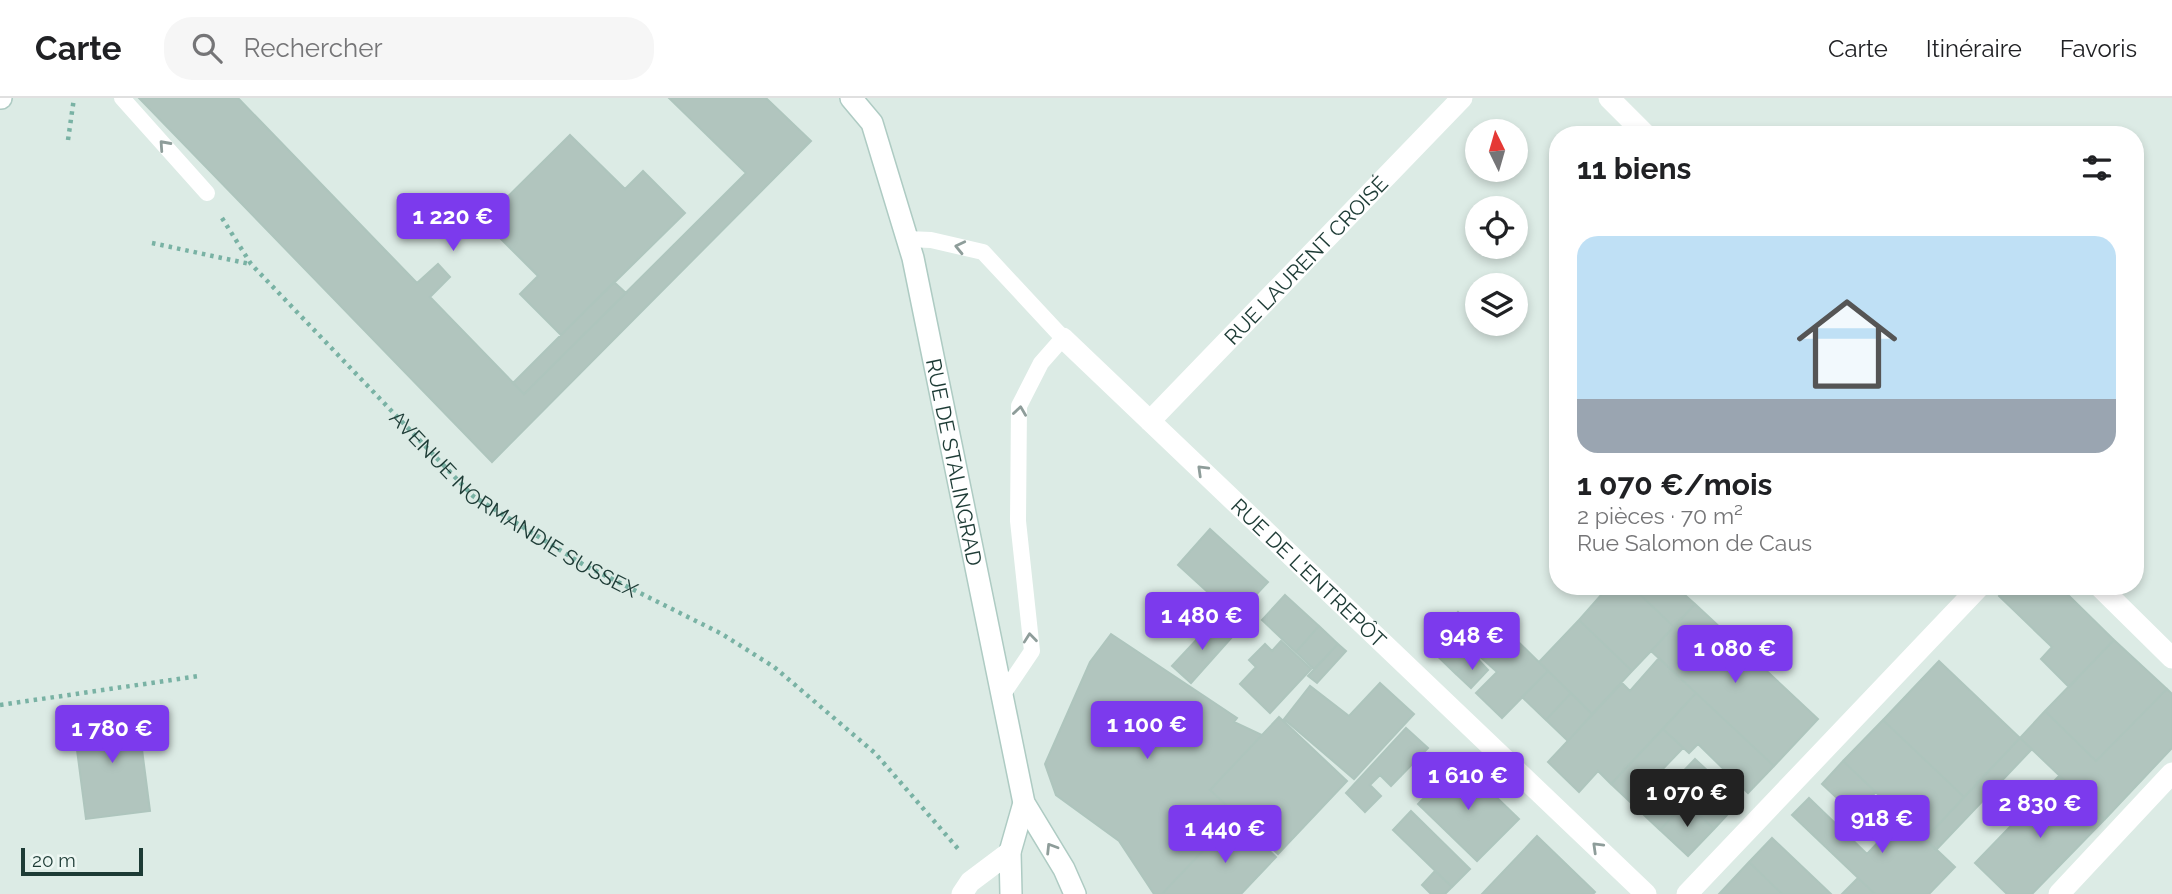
<!DOCTYPE html>
<html lang="fr">
<meta charset="utf-8">
<style>
:root{--surface:#fff;--page:#f6f6f6;--text:#202124;--muted:#757577;--line:#e0e0e0;--accent:#7c3aed}
body{margin:0;font-family:Raleway,sans-serif;background:var(--page);color:var(--text);height:100vh;display:flex;flex-direction:column;font-size:26px;white-space:nowrap}
*{box-sizing:border-box;margin:0}
p{font-size:23px;color:var(--muted)}
.icon{flex:none;width:38px;height:38px;fill:none;stroke:currentColor;stroke-width:2;stroke-linecap:round;stroke-linejoin:round}
.map{position:relative;flex:1;overflow:hidden}
.sheet{position:absolute;left:1549px;top:28px;width:595px;height:469px;display:flex;flex-direction:column;background:var(--surface);border-radius:28px;box-shadow:0 4px 10px #0003}
.sheet>*{flex:none}
.needle{width:46px;rotate:355deg}
.controls{position:absolute;left:1465px;top:21px;display:grid;gap:14px}
.controls a{display:grid;place-items:center;width:63px;height:63px;border-radius:50%;background:var(--surface);box-shadow:0 4px 10px #0003;font-size:35px}
.scale{position:absolute;left:21px;bottom:18px;width:122px;box-sizing:border-box;padding-left:7px;border:4px solid #1d3b35;border-top:0;font-size:19px;line-height:24px;white-space:nowrap;color:#1d3b35;-webkit-text-stroke:5px #edf7f3;paint-order:stroke}
.price{position:absolute;translate:-50% -60px;padding:0 16px;border-radius:7px;background:var(--accent);color:#fff;font-size:23px;line-height:46px;filter:drop-shadow(0 2px 4px #0008)}
.price::after{content:'';position:absolute;left:50%;top:42px;width:21px;height:16px;margin-left:-10px;background:inherit;clip-path:polygon(0 0,100% 0,50% 100%)}
.price.selected{background:#222;color:#fff}
ul{padding:0;list-style:none}
li{display:grid;align-content:center;gap:14px;height:371px;padding:0 28px}
li+li{border-top:2px solid var(--line)}
li span{display:grid;place-items:center;height:217px;border-radius:21px;color:#555}
li>.icon{margin-inline-start:auto}
span .icon{width:126px;height:126px;fill:#fffc;stroke-width:1}
li b{font-size:30px}
h2{display:flex;justify-content:space-between;align-items:center;height:84px;padding:0 28px;font-size:30px}
header{display:flex;align-items:center;gap:42px;box-sizing:border-box;height:98px;padding:0 35px;background:var(--surface);border-bottom:2px solid var(--line)}
header strong{font-size:33px}
nav{display:flex;gap:38px;margin-inline-start:auto;font-size:24px}
.search{width:490px;height:63px;background:var(--page);display:flex;align-items:center;gap:18px;box-sizing:border-box;padding:0 24px;border-radius:28px;color:var(--muted);font-size:26px}
.map>svg:first-child{display:block}
</style>
<header>
<strong>Carte</strong>
<div class="search"><svg class="icon" aria-label="search" viewBox="0 0 24 24"><circle cx="10" cy="10" r="6"/><path d="M15 15l6 6"/></svg>Rechercher</div>
<nav><a>Carte</a><a>Itinéraire</a><a>Favoris</a></nav>
</header>
<div class="map">
<svg width="2172" height="796" viewBox="0 0 2172 796">
<rect width="100%" height="100%" fill="#dcebe5"/>
<!-- building -->
<path fill="#b1c5be" stroke="#aec5bd" stroke-width="2" d="M139,0H238L417,185L438,166L450,179L430,199L524,296L746,75L669,0H766L811,43L492,364Z
M570,37L625,91L643,73L685,115L561,237L520,196L538,178L483,123Z
M614,184L626,195L524,296L513,285Z
M1210,431L1268,484L1235,519L1178,467Z
M1609,488H1631L1674,529L1632,573L1579,522Z
M1631,488H1675L1695,506L1674,529Z
M2008,488H2059L2114,542L2069,589L2041,561L2052,549L1999,498Z
M1285,497L1319,528L1296,554L1262,522Z
M1695,506L1818,621L1774,668L1651,553Z
M1458,514L1488,542L1456,576L1427,548Z
M1579,522L1632,573L1592,616L1539,564Z
M1214,523L1232,539L1191,585L1172,568Z
M1319,528L1338,546L1314,571L1296,554Z
M1502,528L1548,573L1502,620L1476,595L1497,574L1476,555Z
M1111,536L1237,620L1234,624L1262,637L1210,692L1236,716L1234,720L1162,796H1154L1119,743L1056,697L1045,666L1090,564Z
M2114,542L2167,591L2096,663L2045,613Z
M1281,543L1311,571L1270,615L1240,586L1256,569L1249,562L1265,546L1272,553Z
M1338,546L1346,553L1317,585L1308,578Z
M1474,557L1488,572L1471,590L1456,576Z
M1659,560L1696,595L1611,686L1598,673L1579,694L1548,664L1622,585L1630,593Z
M1939,563L2020,640L1964,699L1883,622Z
M1548,573L1571,595L1546,622L1522,599Z
M1380,585L1414,616L1354,681L1284,621L1310,588L1349,618Z
M2167,591L2172,596V650L2105,721L2020,640L2045,613L2096,663Z
M1571,595L1592,616L1568,643L1546,622Z
M1696,595L1774,668L1748,695L1698,646L1689,655L1663,631Z
M137,613L150,713L86,721L73,621Z
M1279,619L1347,683L1278,756L1210,692Z
M1883,622L1964,699L1925,741L1843,663Z
M1406,630L1428,650L1391,688L1380,677L1370,687L1381,698L1365,714L1346,695Z
M1663,631L1683,650L1658,676L1686,704L1660,732L1611,686Z
M2020,640L2032,651L1936,752L1925,741Z
M1695,661L1740,703L1714,731L1669,688Z
M1843,663L1876,694L1854,716L1822,686Z
M1460,664L1519,721L1477,763L1418,706Z
M2059,678L2105,721L2032,796H2007L1975,765Z
M1809,700L1867,756L1902,719L1955,769L1929,796H1875L1792,717Z
M1686,704L1714,731L1688,758L1660,732Z
M1411,713L1470,771L1452,789L1393,732Z
M1234,720L1276,759L1241,796H1162Z
M1537,738L1595,794L1593,796H1482Z
M1772,740L1831,796H1782L1749,764Z
M1749,764L1782,796H1719Z
M1435,773L1452,789L1445,796H1431L1422,787Z
M1858,780L1875,796H1842Z"/>
<g fill="none" stroke-linecap="round" stroke-linejoin="round">
<defs>
<g id="secondary">
<path d="M0,0H1"/>
<path id="s4" d="M851,0L872,25L913,160L1024,705L1064,771L1075,796"/>
<path d="M1011,796L1010,754L1024,705"/>
</g>
</defs>
<!-- secondary casing -->
<use href="#secondary" stroke="#aecbc3" stroke-width="24"/>
<!-- path -->
<g stroke="#79b2a4" stroke-width="4.5" stroke-dasharray="3.5 5" stroke-linecap="butt">
<path d="M68,42L74,0"/>
<path id="s1" d="M222,120L251,166L473,398L584,467L722,536L774,569L875,655L960,753"/>
<path d="M152,145L250,166"/>
<path d="M0,607L199,578"/>
</g>
<!-- service -->
<path stroke="#fff" stroke-width="16" d="M122,0L207,95
M907,141L931,142L983,154L1063,240L1041,265L1019,308L1018,423L1032,553L1001,599"/>
<!-- minor -->
<g stroke="#fff" stroke-width="21">
<path d="M1609,0L1646,37"/>
<path id="s2" d="M1063,240L1646,796"/>
<path id="s3" d="M1150,323L1462,0"/>
<path d="M2099,488L2172,560"/>
<path d="M1687,796L1980,488"/>
<path d="M2059,796L2172,675"/>
</g>
<!-- tertiary -->
<path stroke="#fff" stroke-width="21" d="M962,796L970,784L1010,754"/>
<!-- secondary -->
<use href="#secondary" stroke="#fff" stroke-width="21"/>
</g>
<!-- one-way arrows -->
<defs><path id="oneway-chevron" d="M-2-3.5L2.5 0L-2 3.5" fill="none" stroke-width="1.6" stroke-linecap="round" stroke-linejoin="round" transform="scale(1.75)"/></defs>
<g stroke="#8e9d9a">
<use href="#oneway-chevron" transform="translate(164 47) rotate(-132)"/>
<use href="#oneway-chevron" transform="translate(960 149) rotate(-167)"/>
<use href="#oneway-chevron" transform="translate(1020 313) rotate(-82)"/>
<use href="#oneway-chevron" transform="translate(1202 372) rotate(-136)"/>
<use href="#oneway-chevron" transform="translate(1030 540) rotate(-96)"/>
<use href="#oneway-chevron" transform="translate(1597 749) rotate(-136)"/>
<use href="#oneway-chevron" transform="translate(1051 750) rotate(-122)"/>
</g>
<g text-anchor="middle" dominant-baseline="central" stroke-width="7" stroke-linejoin="round" paint-order="stroke">
<!-- street labels -->
<g font-size="21" fill="#1d3b35" stroke="#edf7f3">
<text stroke="none"><textPath href="#s3" startOffset="224">RUE LAURENT CROISÉ</textPath></text>
<text stroke="none"><textPath href="#s4" startOffset="382">RUE DE STALINGRAD</textPath></text>
<text stroke="none"><textPath href="#s1" startOffset="413">AVENUE NORMANDIE SUSSEX</textPath></text>
<text stroke="none"><textPath href="#s2" startOffset="340">RUE DE L'ENTREPÔT</textPath></text>
</g>
</g>
</svg>
<div class="controls">
<a><svg class="needle" viewBox="-14 -14 28 28"><path d="M0-13l5 13h-10z" fill="#e53935"/><path d="M0 13l5-13h-10z" fill="#757577"/></svg></a>
<a><svg class="icon" aria-label="locate" viewBox="0 0 24 24"><circle cx="12" cy="12" r="6"/><path d="M12 2v4M12 18v4M2 12h4M18 12h4"/></svg></a>
<a><svg class="icon" aria-label="layers" viewBox="0 0 24 24"><path d="M12 4l9 5-9 5-9-5zM3 14l9 5 9-5"/></svg></a>
</div>
<div class="scale">20 m</div>
<b class="price" style="left:453px;top:155px">1 220 €</b>
<b class="price" style="left:1202px;top:554px">1 480 €</b>
<b class="price" style="left:1472px;top:574px">948 €</b>
<b class="price" style="left:1735px;top:587px">1 080 €</b>
<b class="price" style="left:1147px;top:663px">1 100 €</b>
<b class="price" style="left:112px;top:667px">1 780 €</b>
<b class="price" style="left:1468px;top:714px">1 610 €</b>
<b class="price selected" style="left:1687px;top:731px">1 070 €</b>
<b class="price" style="left:2040px;top:742px">2 830 €</b>
<b class="price" style="left:1882px;top:757px">918 €</b>
<b class="price" style="left:1225px;top:767px">1 440 €</b>
<section class="sheet">
<h2>11 biens<svg class="icon" aria-label="filters" viewBox="0 0 24 24"><path d="M4 7h16M4 17h16"/><circle cx="9" cy="7" r="2"/><circle cx="15" cy="17" r="2"/></svg></h2>
<ul>
<li><span style="background:linear-gradient(#bfe0f5 75%,#9aa5b1 0)"><svg class="icon" aria-label="home" viewBox="0 0 24 24"><path d="M3 11l9-7 9 7M6 9v11h12V9"/></svg></span><div><b>1 070 €/mois</b><p>2 pièces · 70 m²</p><p>Rue Salomon de Caus</p></div></li>
</ul>
</section>
</div>
